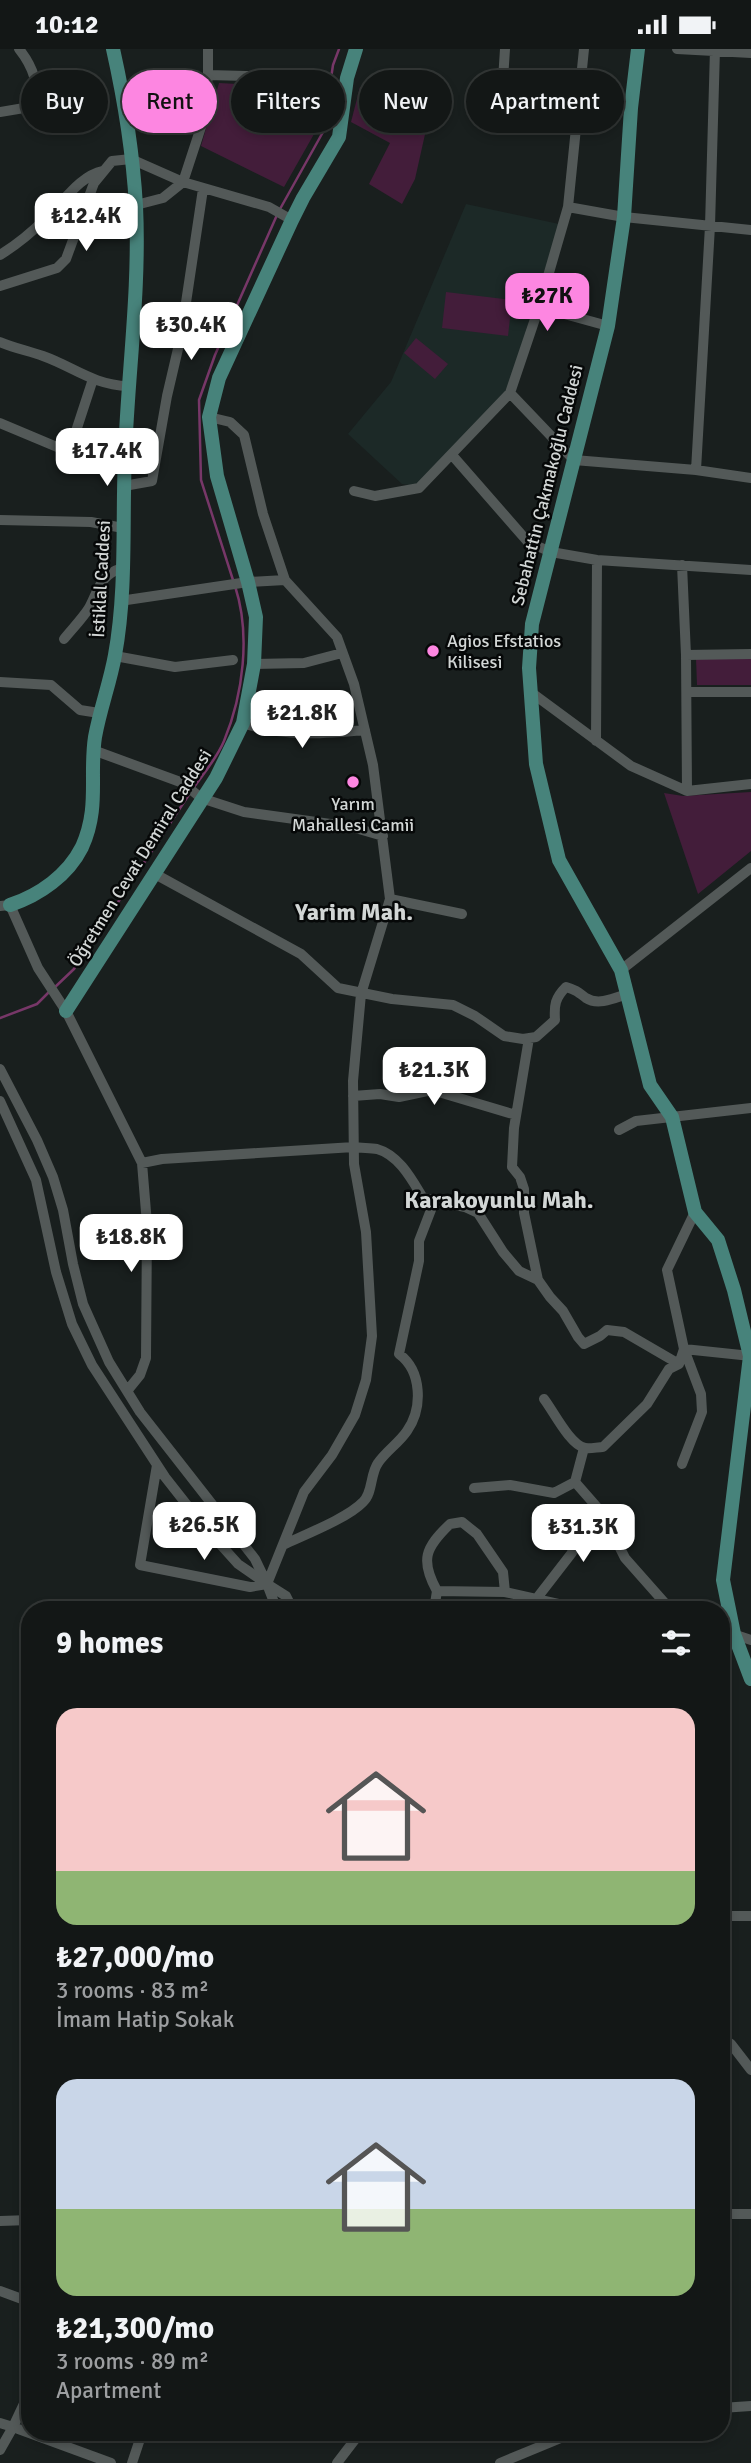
<!DOCTYPE html>
<meta charset="utf-8">
<style>
:root{--surface:#131716;--page:#202423;--text:#f1f3f6;--muted:#9d9fa1;--line:#323635;--accent:#fd86e1}
body{margin:0;font-family:Signika,sans-serif;background:var(--page);color:var(--text);height:100vh;display:flex;flex-direction:column;font-size:26px;white-space:nowrap}
*{box-sizing:border-box;margin:0}
p{font-size:23px;color:var(--muted)}
.icon{flex:none;width:38px;height:38px;fill:none;stroke:currentColor;stroke-width:2;stroke-linecap:round;stroke-linejoin:round}
.map{position:relative;flex:1;overflow:hidden}
.drawer{position:absolute;left:21px;top:1552px;width:709px;height:840px;display:flex;flex-direction:column;background:var(--surface);border-radius:28px;box-shadow:0 4px 10px #0003,0 0 0 2px var(--line)}
.drawer>*{flex:none}
.hud{position:absolute;left:21px;top:21px;width:710px;height:63px;display:flex;gap:14px}
.price{position:absolute;translate:-50% -60px;padding:0 16px;border-radius:14px;background:#fff;color:#222;font-size:23px;line-height:46px;filter:drop-shadow(0 2px 4px #0008)}
.price::after{content:'';position:absolute;left:50%;top:42px;width:21px;height:16px;margin-left:-10px;background:inherit;clip-path:polygon(0 0,100% 0,50% 100%)}
.price.current{background:var(--accent);color:#111}
ul{padding:0;list-style:none}
li{display:grid;align-content:center;gap:14px;height:371px;padding:0 35px}
li span{display:grid;place-items:center;height:217px;border-radius:21px;color:#555}
li>.icon{margin-inline-start:auto}
span .icon{width:126px;height:126px;fill:#fffc;stroke-width:1}
li b{font-size:30px}
h2{display:flex;justify-content:space-between;align-items:center;height:84px;padding:0 35px;font-size:30px}
.pill{padding:0 24px;border-radius:32px;background:var(--surface);box-shadow:0 4px 10px #0003,0 0 0 2px var(--line);font-size:24px;line-height:63px}
.pill.current{background:var(--accent);color:#111}
.status{display:flex;justify-content:space-between;align-items:center;height:49px;padding:0 35px;background:var(--surface);direction:ltr}
.status svg{height:19px;fill:currentColor}
.map>svg:first-child{display:block}
</style>
<div class="status"><b>10:12</b><svg viewBox="0 0 49 12"><path d="M0 12V9h3v3zM5 12V6h3v6zM10 12V3h3v9zM15 12V0h3v12zM26 1h20v11H26zM47 4h2v5h-2z"/></svg></div>
<div class="map">
<svg width="751" height="2414" viewBox="0 0 751 2414">
<rect width="100%" height="100%" fill="#191f1e"/>
<!-- built -->
<path fill="#1c2927" d="M466,155L559,175L505,349L423,438L402,435L348,385L391,333Z"/>
<!-- green -->
<path fill="#431d3a" d="M219,34L324,40L318,78L284,138L201,97Z
M360,38L432,54L415,130L402,155L369,135L390,94L351,73Z
M446,243L512,251L508,287L442,279Z
M416,289L448,315L435,330L404,304Z
M696,609H751V636H697Z
M751,743V802L698,845L664,744L683,747Z"/>
<g fill="none" stroke-linecap="round" stroke-linejoin="round">
<!-- stream -->
<path stroke="#773768" stroke-width="2.5" d="M280,160L323,83L333,16L339,0
M233,531L201,431L199,351L215,306L277,166
M194,738C204,724 217,709 224,692C243,646 251,586 235,537
M54,939L74,920L190,744
M0,969L37,955L49,943"/>
<!-- minor -->
<path stroke="#535958" stroke-width="10" d="M505,0L502,46L631,59
M677,0L751,4
M208,26L327,29
M0,63L30,58C44,41 31,15 19,0
M136,156L163,149L183,133L203,72L208,26V0
M568,158L624,168L751,181
M0,206C16,196 31,184 44,171C63,154 79,127 103,122
M0,237L57,219L66,210L94,134L112,112L131,110L183,133L269,158L292,171
M539,258L608,277
M0,293C14,299 29,302 43,307C74,318 93,336 128,337
M510,344L574,411L696,421L751,429
M209,368L230,373L244,386L263,465L285,531L337,588L354,635L373,716L390,850L361,945L353,1032L354,1115L366,1183L372,1287L366,1331L355,1366L332,1406L304,1443L267,1535L277,1561
M0,374L57,398L69,395L76,382L93,330
M452,406L528,493L551,503L597,511L751,521
M696,421L710,177L715,0
M124,437L152,432L167,347L181,287L203,140
M354,442L375,447L419,439L510,344L539,258L568,158L584,0
M0,471L91,473L123,479
M682,516L686,606L687,742
M120,552L248,533L285,531
M64,590C72,580 82,570 89,559C99,540 100,526 122,519
M686,606L751,605
M115,607L175,618L233,611
M254,615L304,614L342,604
M0,633L51,636L80,661L99,664
M687,643H751
M532,644L631,717L687,742L751,735
M243,674C284,688 322,685 365,681
M596,692L597,511
M93,701L183,734L201,749L244,763L352,778L383,787
M155,825L301,905L338,939L392,950L453,956L475,967L504,987L523,990L536,988L555,971C554,956 555,949 566,938C576,941 578,943 586,949C598,957 615,949 627,945
M390,850L462,865
M0,857L10,856L38,919L66,962L142,1114L162,1110L354,1098C361,1099 370,1099 377,1100C399,1106 412,1131 423,1149L465,1158L478,1164L503,1203L519,1222L538,1231
M621,921L751,819
M529,989L514,1079L512,1118L520,1128L524,1140V1164L538,1231L550,1248L563,1262L578,1288L584,1295L600,1287L607,1281L624,1283L679,1315
M0,1020L37,1091L53,1128L63,1161L73,1215L83,1255L109,1313L140,1363L255,1510L267,1535L238,1515L202,1475L165,1428L92,1316L72,1275L56,1223L36,1131L0,1052
M353,1047L380,1045L399,1048L432,1041L516,1066
M619,1081L636,1072L751,1059
M127,1342L140,1326L146,1309L147,1175L142,1114
M544,1350C554,1363 570,1396 585,1399C590,1400 598,1398 603,1398L647,1355L669,1320L679,1315L684,1300L751,1307
M584,1399L575,1433L603,1465L625,1509L671,1561
M682,1415L702,1363L701,1345L684,1300L667,1221L695,1163
M157,1416L140,1516L250,1538L267,1535L286,1547L293,1561
M474,1439L510,1436L554,1444L575,1433
M283,1496C304,1486 348,1469 363,1453C373,1444 370,1425 378,1414C386,1402 399,1394 407,1382C423,1359 422,1322 399,1305L419,1212V1192L434,1153
M437,1542C420,1511 425,1499 450,1475L462,1473L477,1485L503,1523L505,1543
M537,1549L571,1505L600,1461
M434,1561L437,1542L505,1543L585,1561
M721,1581L751,1591
M721,1867H751
M721,1988L731,1995L751,2021
M721,2165H751
M0,2172L30,2171
M0,2242L30,2253
M30,2342L13,2378L111,2414
M721,2359L751,2357
M0,2374L13,2378L0,2401
M132,2414L142,2384
M337,2414L360,2384
M500,2414L573,2384"/>
<!-- major -->
<path stroke="#47837b" stroke-width="14" d="M638,0L631,59L624,168L608,277L532,575L529,619L536,715L559,811L621,921L650,1036L672,1068L695,1163L718,1191L734,1241L750,1307L723,1531L734,1585L751,1630
M10,856C40,846 68,826 82,798C100,758 89,727 95,688C100,660 110,634 115,606C127,540 122,472 125,405C128,323 140,240 136,157C133,106 124,49 113,0
M66,962L216,729L243,674L254,615L256,568L248,533L217,427L209,368L219,329L292,171L303,149L339,88L347,29L356,0"/>
</g>
<!-- markers -->
<g fill="#fd86e1" stroke="#060808" stroke-width="2.5">
<circle cx="433" cy="602" r="7"/>
<circle cx="353" cy="733" r="7"/>
</g>
<g text-anchor="middle" dominant-baseline="central" stroke-width="5" stroke-linejoin="round" paint-order="stroke">
<!-- street labels -->
<g font-size="18" fill="#d2d6d5" stroke="#060808">
<text transform="translate(547 436) rotate(-76)">Sebahattin Çakmakoğlu Caddesi</text>
<text transform="translate(101 530) rotate(-87)">İstiklal Caddesi</text>
<text transform="translate(140 809) rotate(-58)">Öğretmen Cevat Demiral Caddesi</text>
</g>
<!-- poi labels -->
<g font-size="18" fill="#d2d6d5" stroke="#060808" text-anchor="start">
<text x="447" y="592">Agios Efstatios<tspan x="447" dy="21">Kilisesi</tspan></text>
<text x="353" y="755" text-anchor="middle">Yarım<tspan x="353" dy="21">Mahallesi Camii</tspan></text>
</g>
<!-- district labels -->
<g font-size="24" font-weight="bold" fill="#d2d6d5" stroke="#060808">
<text x="354" y="863">Yarim Mah.</text>
<text x="499" y="1151">Karakoyunlu Mah.</text>
</g>
</g>
</svg>
<b class="price" style="left:86px;top:204px">₺12.4K</b>
<b class="price current" style="left:547px;top:284px">₺27K</b>
<b class="price" style="left:191px;top:313px">₺30.4K</b>
<b class="price" style="left:107px;top:439px">₺17.4K</b>
<b class="price" style="left:302px;top:701px">₺21.8K</b>
<b class="price" style="left:434px;top:1058px">₺21.3K</b>
<b class="price" style="left:131px;top:1225px">₺18.8K</b>
<b class="price" style="left:204px;top:1513px">₺26.5K</b>
<b class="price" style="left:583px;top:1515px">₺31.3K</b>
<div class="hud">
<a class="pill">Buy</a>
<a class="pill current">Rent</a>
<a class="pill">Filters</a>
<a class="pill">New</a>
<a class="pill">Apartment</a>
</div>
<section class="drawer">
<h2>9 homes<svg class="icon" aria-label="filters" viewBox="0 0 24 24"><path d="M4 7h16M4 17h16"/><circle cx="9" cy="7" r="2"/><circle cx="15" cy="17" r="2"/></svg></h2>
<ul>
<li><span style="background:linear-gradient(#f6c9c9 75%,#8fb573 0)"><svg class="icon" aria-label="home" viewBox="0 0 24 24"><path d="M3 11l9-7 9 7M6 9v11h12V9"/></svg></span><div><b>₺27,000/mo</b><p>3 rooms · 83 m²</p><p>İmam Hatip Sokak</p></div></li>
<li><span style="background:linear-gradient(#c9d6e8 60%,#8fb573 0)"><svg class="icon" aria-label="home" viewBox="0 0 24 24"><path d="M3 11l9-7 9 7M6 9v11h12V9"/></svg></span><div><b>₺21,300/mo</b><p>3 rooms · 89 m²</p><p>Apartment</p></div></li>
</ul>
</section>
</div>
